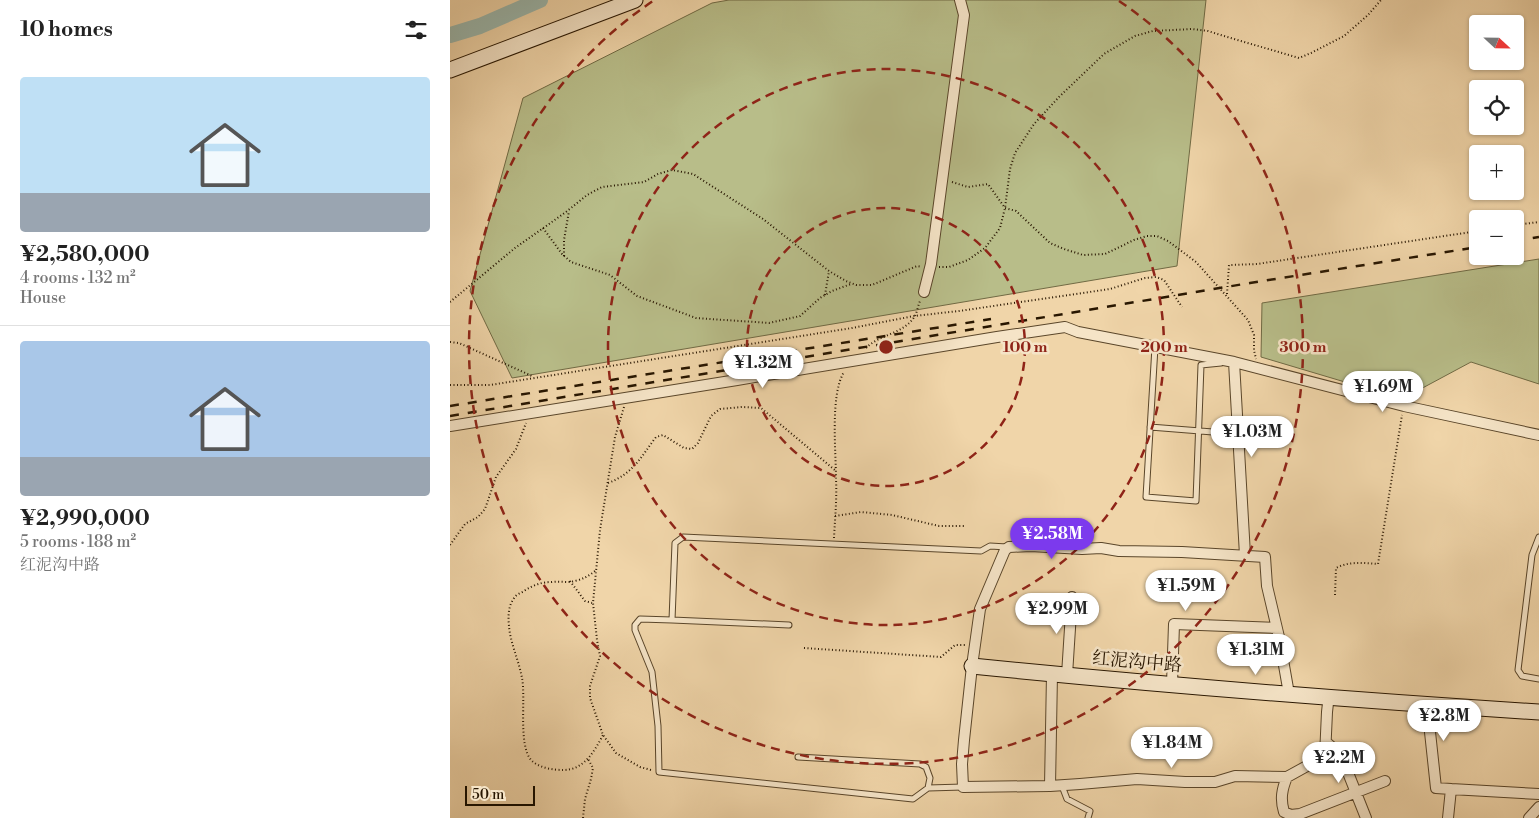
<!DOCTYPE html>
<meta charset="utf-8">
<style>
:root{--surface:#fff;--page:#f2f2f2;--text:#222;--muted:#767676;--line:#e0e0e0;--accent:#7c3aed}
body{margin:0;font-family:"Libre Bodoni","Noto Serif SC",serif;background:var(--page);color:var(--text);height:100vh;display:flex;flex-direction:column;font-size:19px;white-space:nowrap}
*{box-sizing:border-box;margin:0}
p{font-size:16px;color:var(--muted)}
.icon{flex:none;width:28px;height:28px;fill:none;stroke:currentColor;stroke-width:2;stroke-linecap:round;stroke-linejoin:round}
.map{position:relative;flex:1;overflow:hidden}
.panel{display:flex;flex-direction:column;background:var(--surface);width:450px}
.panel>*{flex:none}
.needle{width:32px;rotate:112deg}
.controls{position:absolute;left:1019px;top:15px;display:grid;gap:10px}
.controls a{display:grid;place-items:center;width:55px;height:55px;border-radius:5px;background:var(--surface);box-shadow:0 1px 4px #0004;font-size:25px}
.scale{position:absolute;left:15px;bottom:12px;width:70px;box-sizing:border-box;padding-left:5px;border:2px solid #281600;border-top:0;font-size:14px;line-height:18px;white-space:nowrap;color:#281600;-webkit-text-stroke:4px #f5e4c7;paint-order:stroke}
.price{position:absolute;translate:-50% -42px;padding:0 11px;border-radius:18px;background:#fff;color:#222;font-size:16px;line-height:32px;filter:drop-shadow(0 1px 2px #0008)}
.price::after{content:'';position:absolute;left:50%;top:30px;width:15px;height:11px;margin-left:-8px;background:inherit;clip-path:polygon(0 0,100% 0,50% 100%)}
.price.on{background:var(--accent);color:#fff}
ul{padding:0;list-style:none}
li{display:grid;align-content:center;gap:10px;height:265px;padding:0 20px}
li+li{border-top:1px solid var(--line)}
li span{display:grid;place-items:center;height:155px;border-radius:5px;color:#555}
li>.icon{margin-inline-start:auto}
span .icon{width:90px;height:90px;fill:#fffc;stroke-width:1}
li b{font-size:21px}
h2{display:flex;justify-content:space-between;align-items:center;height:60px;padding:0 20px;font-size:21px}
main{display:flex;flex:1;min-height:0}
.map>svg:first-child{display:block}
</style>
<main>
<section class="panel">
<h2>10 homes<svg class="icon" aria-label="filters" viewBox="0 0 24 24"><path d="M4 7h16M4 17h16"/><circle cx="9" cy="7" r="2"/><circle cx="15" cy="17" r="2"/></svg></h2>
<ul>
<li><span style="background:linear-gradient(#bfe0f5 75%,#9aa5b1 0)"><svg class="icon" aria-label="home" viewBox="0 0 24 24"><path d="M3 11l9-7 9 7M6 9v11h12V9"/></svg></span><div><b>¥2,580,000</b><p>4 rooms · 132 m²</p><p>House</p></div></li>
<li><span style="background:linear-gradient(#a9c7e8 75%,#9aa5b1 0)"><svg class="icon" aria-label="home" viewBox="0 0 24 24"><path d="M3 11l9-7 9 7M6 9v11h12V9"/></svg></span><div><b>¥2,990,000</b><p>5 rooms · 188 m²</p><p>红泥沟中路</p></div></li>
</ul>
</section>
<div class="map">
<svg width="1089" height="818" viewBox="0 0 1089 818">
<rect width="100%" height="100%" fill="#f0d5a9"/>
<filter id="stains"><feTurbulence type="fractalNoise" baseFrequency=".004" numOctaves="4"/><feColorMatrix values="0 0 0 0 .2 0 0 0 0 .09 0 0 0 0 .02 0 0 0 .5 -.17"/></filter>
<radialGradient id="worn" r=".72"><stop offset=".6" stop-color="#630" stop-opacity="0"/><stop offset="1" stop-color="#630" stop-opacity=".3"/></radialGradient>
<!-- green -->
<path fill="#b8bd89" stroke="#706a44" d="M279,0H756L727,266L62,378L20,291L73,98L262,3Z
M1089,259V384L1021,362L952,399L811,357L812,303Z"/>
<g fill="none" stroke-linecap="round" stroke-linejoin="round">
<!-- river -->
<path stroke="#9bb8ae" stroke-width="16" d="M0,35L30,26L90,0"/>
<defs>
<path id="lane" d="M705,347L696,497L746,501L751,365L771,363
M700,427L788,434
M1089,537L1082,555L1068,670L1072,676L1089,679
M222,620L339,625
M348,757L470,764L476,767L480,778L478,788
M612,786L617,799L640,811L638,818
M513,787L478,788L463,799L209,772L208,726L202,672L185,630V625L190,619L222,620L225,543L233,537L531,551L540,546L557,547"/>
<path id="street" d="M474,292L481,264L514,15L510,0
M784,362L795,555
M0,426L287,380L547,337L615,327L628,332L784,362L954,406L1089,435
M602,674L600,786L630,784L687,779L735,782H765L785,776L837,777L875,756L877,712L878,703L883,698
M617,675L622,597
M722,684L724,624L826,628
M977,704L986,788L1001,789
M876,742L891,755L916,818
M837,777C832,789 830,799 834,812L841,815L850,814L935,781
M600,786L513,787L512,764L514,740L522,666L530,609L555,550L559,547L581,546L632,549L651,548L669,551L732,552L815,557L817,586L829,637L839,694
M998,818L1001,789L1089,794
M1079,818L1089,807"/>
<path id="secondary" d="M0,70L185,0
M522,666C711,685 900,700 1089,712"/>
</defs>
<!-- lane casing -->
<use href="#lane" stroke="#5a462a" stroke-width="7"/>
<!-- street casing -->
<use href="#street" stroke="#5a462a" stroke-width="12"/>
<!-- secondary casing -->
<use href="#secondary" stroke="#281600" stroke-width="17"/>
<!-- path -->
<path stroke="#281600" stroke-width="2" stroke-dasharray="1 2.5" stroke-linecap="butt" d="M502,182L518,187L538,184L555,208L566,211L600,243L614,249L633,255L655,254L684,240L697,236H707L718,241L746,262L798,320L804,335V350L806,359
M1065,225L1089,222
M93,228L112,254L121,262L160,275L187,296L246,318L319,323L350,316L370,298L382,291L401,284
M114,256V240L119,211
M489,267H499L518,260L535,248L550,228L555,208L560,169L565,153L584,124L609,97L654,54L685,36L703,31L742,29L758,31L774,36L849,58L861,53L894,36L918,15L931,0
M777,294L779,265L807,264L1028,231
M375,295L379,271
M0,302L65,248L116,212L137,195L152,187L194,182L208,174L222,170L243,174L313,219L379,271L396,281L406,285H422L467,266L472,267
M0,342L9,343L82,376
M416,348C430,334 454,334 465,316C467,312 468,306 470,301
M0,385H40L402,328L464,316L509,311L660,289L695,278L706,277L714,280L732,307
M174,407L165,437L150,530L143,603L147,640L150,656L140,686V698L153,735L166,753L190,767L201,770
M158,483C183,474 191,457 206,437L213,435L234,448L242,449L248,443L261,416L270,409L292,407L311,408L386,471
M385,516L411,512L442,515L489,526H514
M384,538C385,518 387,499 386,479C386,451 380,395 394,372
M0,545L15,524L28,517L35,509L46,477L66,449L76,423
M145,571C139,576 133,579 125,581C118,583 110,581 102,582C92,582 83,585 74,591C71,593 67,594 65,597C58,605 58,617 59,626C60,642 69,661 72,678C76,698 68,744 81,760C89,768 103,770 113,770C134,770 144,752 153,735
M120,581L135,601L142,603
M885,595L886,568C899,561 914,563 928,564L952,415
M354,648L491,657L505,645H516
M133,818L135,799L141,779L143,768L138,759"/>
<!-- lane -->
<use href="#lane" stroke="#f5e4c7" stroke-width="5"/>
<!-- street -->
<use href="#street" stroke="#f5e4c7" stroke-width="10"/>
<!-- secondary -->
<use href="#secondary" stroke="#f5e4c7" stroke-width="15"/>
<!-- rail -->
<path stroke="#281600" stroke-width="2.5" stroke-dasharray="9 9" stroke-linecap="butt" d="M1065,241L1089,237
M0,406L541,319
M0,416L800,283L1028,247"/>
</g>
<!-- distance rings -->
<g fill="none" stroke="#8f2418" stroke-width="2.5" stroke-dasharray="9 6">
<circle cx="436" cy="347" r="139"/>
<circle cx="436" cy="347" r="278"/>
<path d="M669 1A417 417 0 1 1 203 1"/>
</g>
<g text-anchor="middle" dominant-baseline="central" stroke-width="5" stroke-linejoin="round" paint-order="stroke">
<!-- street labels -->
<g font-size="18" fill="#281600" stroke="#f5e4c7">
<text transform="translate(687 662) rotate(5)">红泥沟中路</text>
</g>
</g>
<circle cx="436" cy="347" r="8" fill="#8f2418" stroke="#f5e4c7" stroke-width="2.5"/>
<g font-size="15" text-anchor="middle" font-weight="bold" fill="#8f2418" stroke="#f5e4c7" stroke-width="5" stroke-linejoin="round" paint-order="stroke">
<text x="575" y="352">100 m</text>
<text x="714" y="352">200 m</text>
<text x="853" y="352">300 m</text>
</g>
<rect width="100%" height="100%" filter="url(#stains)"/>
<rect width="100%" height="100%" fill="url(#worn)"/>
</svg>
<div class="controls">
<a><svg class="needle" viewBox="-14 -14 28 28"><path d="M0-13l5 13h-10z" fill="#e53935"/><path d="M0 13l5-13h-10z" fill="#767676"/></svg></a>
<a><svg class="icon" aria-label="locate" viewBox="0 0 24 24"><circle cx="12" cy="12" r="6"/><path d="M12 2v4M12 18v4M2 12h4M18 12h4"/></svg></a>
<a>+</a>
<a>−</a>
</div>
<div class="scale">50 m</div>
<b class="price" style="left:313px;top:389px">¥1.32M</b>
<b class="price" style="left:933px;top:413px">¥1.69M</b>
<b class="price" style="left:802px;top:458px">¥1.03M</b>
<b class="price on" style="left:602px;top:560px">¥2.58M</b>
<b class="price" style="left:736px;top:612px">¥1.59M</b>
<b class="price" style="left:607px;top:635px">¥2.99M</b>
<b class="price" style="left:806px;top:676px">¥1.31M</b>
<b class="price" style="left:994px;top:742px">¥2.8M</b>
<b class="price" style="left:722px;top:769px">¥1.84M</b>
<b class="price" style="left:889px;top:784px">¥2.2M</b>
</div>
</main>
